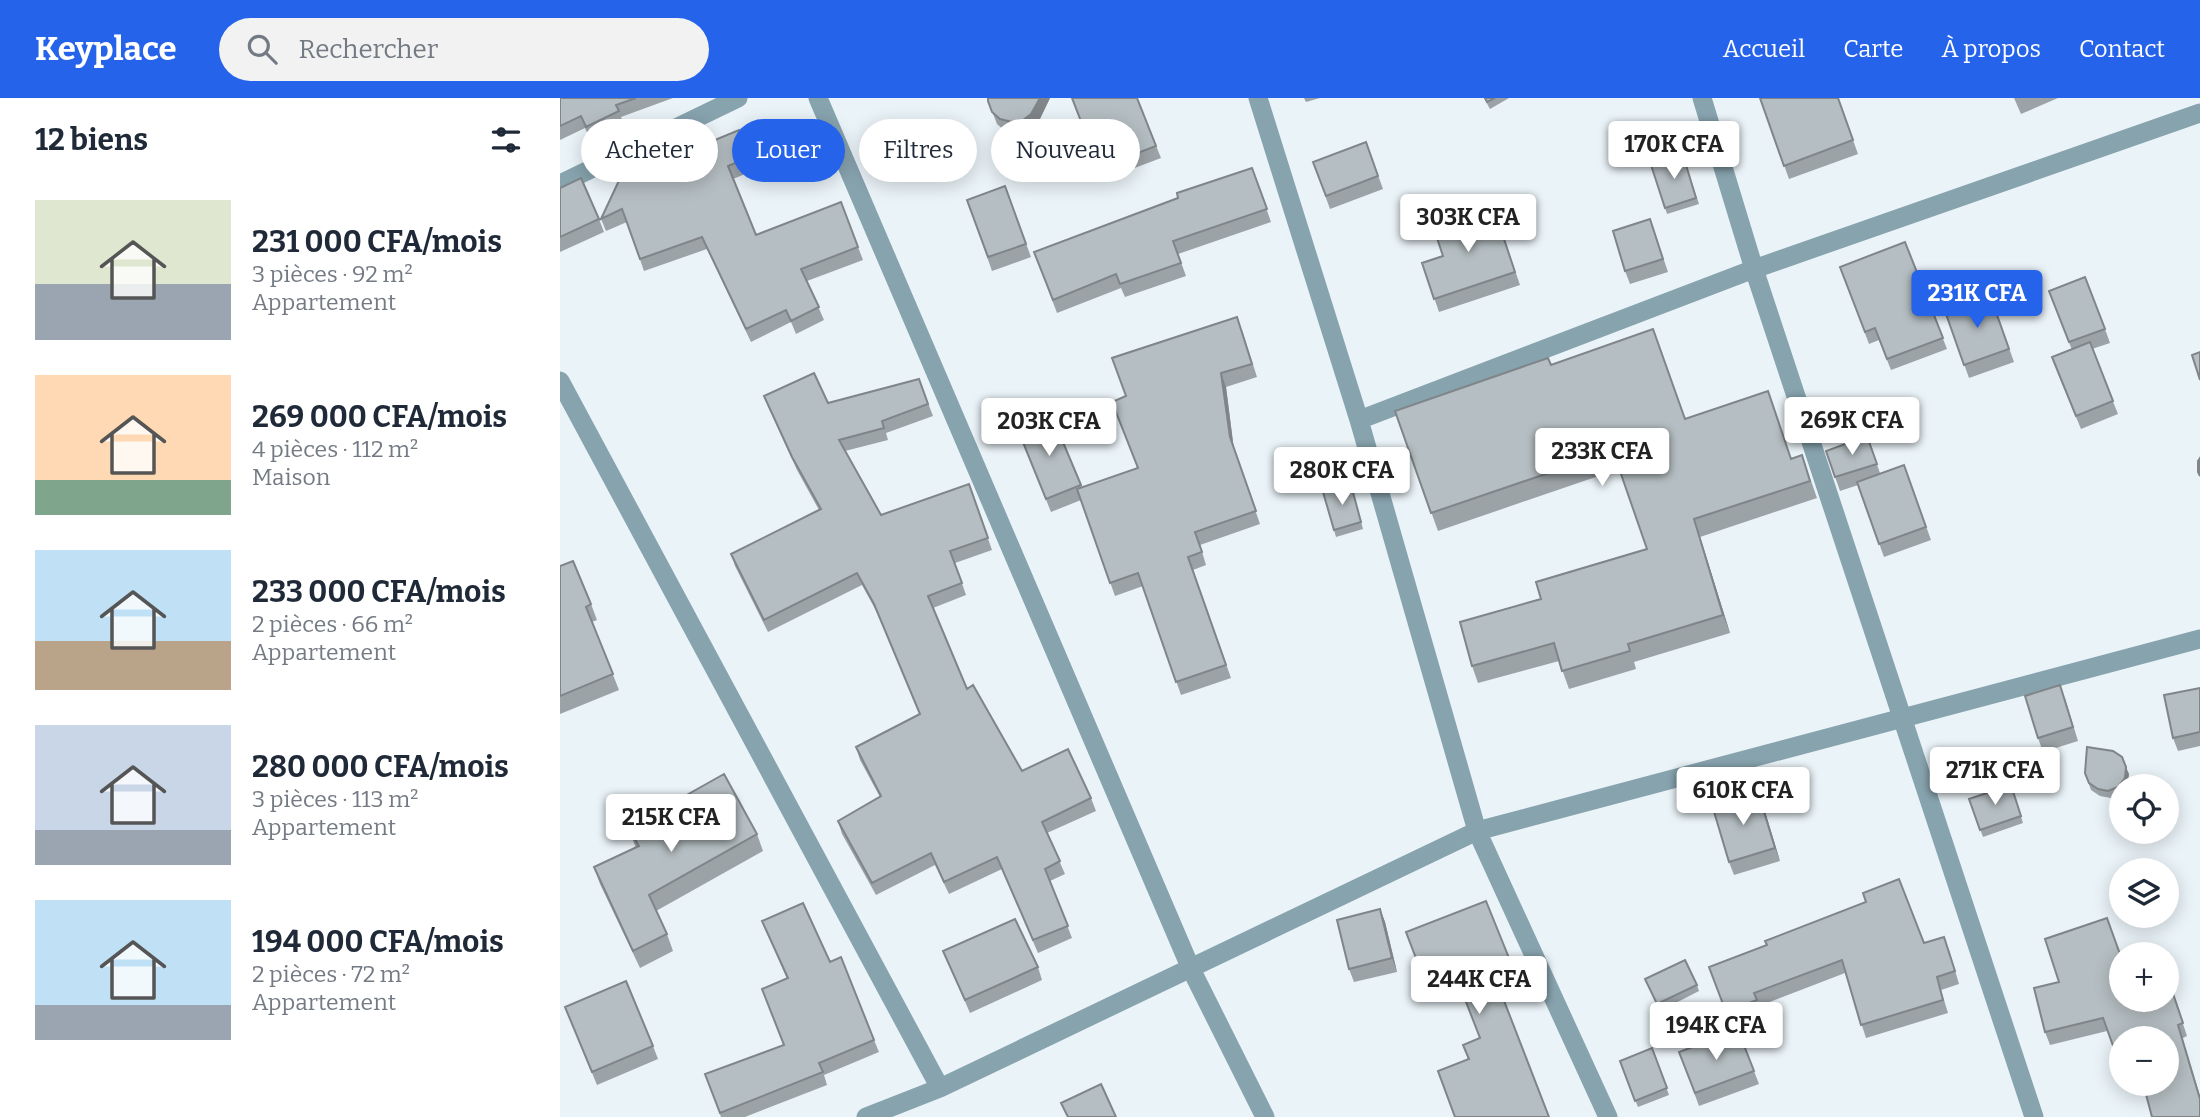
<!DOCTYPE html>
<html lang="fr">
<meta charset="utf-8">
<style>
:root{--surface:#fff;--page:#f2f2f3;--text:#1f2937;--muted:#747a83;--accent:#2563eb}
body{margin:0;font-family:Bitter,serif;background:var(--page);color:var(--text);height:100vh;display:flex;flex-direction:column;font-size:26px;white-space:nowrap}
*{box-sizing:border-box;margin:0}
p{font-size:23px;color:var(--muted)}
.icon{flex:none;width:38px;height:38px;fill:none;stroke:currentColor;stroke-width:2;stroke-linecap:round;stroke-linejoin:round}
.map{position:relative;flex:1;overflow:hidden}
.side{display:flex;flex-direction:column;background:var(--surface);width:560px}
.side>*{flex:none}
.guide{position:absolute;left:21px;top:21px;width:665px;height:63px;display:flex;gap:14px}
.buttons{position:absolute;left:1549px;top:676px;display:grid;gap:14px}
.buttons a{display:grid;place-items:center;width:70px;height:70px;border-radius:50%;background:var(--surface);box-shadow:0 4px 18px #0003;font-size:35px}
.price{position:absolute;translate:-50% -60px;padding:0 16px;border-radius:7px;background:#fff;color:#222;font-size:23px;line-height:46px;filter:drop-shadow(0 2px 4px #0008)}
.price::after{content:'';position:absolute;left:50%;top:42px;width:21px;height:16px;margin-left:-10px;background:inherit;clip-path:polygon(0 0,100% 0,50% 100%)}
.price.active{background:var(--accent);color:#fff}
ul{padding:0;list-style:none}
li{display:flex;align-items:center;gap:21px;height:175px;padding:0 35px}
li span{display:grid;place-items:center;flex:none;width:196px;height:140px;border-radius:0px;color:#555}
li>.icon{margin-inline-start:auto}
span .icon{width:84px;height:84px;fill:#fffc;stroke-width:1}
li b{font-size:30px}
h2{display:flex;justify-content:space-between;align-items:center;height:84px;padding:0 35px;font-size:30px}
.tag{padding:0 24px;border-radius:32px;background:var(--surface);box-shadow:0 4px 18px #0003;font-size:24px;line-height:63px}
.tag.active{background:var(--accent);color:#fff}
header{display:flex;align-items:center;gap:42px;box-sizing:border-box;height:98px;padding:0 35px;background:var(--accent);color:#fff}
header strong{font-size:33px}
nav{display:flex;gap:38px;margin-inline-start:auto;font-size:24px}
.search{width:490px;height:63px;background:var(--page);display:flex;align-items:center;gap:18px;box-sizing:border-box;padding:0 24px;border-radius:38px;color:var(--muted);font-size:26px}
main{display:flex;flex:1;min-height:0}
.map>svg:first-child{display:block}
</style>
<header>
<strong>Keyplace</strong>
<div class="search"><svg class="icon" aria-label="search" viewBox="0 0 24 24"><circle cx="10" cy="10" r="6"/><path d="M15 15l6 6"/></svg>Rechercher</div>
<nav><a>Accueil</a><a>Carte</a><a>À propos</a><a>Contact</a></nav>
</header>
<main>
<section class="side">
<h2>12 biens<svg class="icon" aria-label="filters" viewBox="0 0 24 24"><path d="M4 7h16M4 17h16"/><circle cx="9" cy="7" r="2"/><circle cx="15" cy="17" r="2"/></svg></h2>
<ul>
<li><span style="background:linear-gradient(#dfe7d0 60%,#9aa5b1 0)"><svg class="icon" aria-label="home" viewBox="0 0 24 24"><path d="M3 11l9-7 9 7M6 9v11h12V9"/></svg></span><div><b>231 000 CFA/mois</b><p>3 pièces · 92 m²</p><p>Appartement</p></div></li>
<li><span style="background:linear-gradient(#ffd9b3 75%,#7fa58c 0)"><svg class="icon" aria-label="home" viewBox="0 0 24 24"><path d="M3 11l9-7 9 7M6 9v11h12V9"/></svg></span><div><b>269 000 CFA/mois</b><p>4 pièces · 112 m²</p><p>Maison</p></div></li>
<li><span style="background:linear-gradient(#bfe0f5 65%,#b9a48a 0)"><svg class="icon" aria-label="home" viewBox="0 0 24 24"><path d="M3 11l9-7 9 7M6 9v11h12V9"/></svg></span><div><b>233 000 CFA/mois</b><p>2 pièces · 66 m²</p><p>Appartement</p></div></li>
<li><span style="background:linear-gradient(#c9d6e8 75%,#9aa5b1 0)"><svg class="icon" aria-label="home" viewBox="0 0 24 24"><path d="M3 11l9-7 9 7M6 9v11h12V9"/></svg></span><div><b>280 000 CFA/mois</b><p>3 pièces · 113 m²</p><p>Appartement</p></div></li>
<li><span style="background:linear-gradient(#bfe0f5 75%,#9aa5b1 0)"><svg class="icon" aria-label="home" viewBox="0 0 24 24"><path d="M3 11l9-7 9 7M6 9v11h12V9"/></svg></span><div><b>194 000 CFA/mois</b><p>2 pièces · 72 m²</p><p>Appartement</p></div></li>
</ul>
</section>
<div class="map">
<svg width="1640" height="1019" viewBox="0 0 1640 1019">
<rect width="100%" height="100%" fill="#eaf3f8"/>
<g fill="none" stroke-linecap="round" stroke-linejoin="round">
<!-- minor -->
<path stroke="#87a3ae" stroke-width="19" d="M258,0L631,871L705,1019
M698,0L799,322L917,733L1048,1019
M1142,0L1194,171L1474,1019
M0,86L178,0
M0,283L380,990
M799,322L1194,171L1640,15
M306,1019L380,990L917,733L1640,541"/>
</g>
<!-- wall -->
<path fill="#9ca3a7" d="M0,0H113L61,19L63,25L30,41L25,30L0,42Z
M428,0H490L476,29L467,35L456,37L445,33L437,26L428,3Z
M512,0H577L601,60L543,82Z
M744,0H760L746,4Z
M924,0H949L930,11Z
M1200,0H1278L1298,56L1229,81Z
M1454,0H1498L1461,16Z
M179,32L195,72L173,81L196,137L281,104L303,162L247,183L264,222L236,236L231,224L191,244L147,151L84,173L67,124L46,133L41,121L85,71Z
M806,44L823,91L770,111L753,64Z
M1123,57L1139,106L1107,116L1091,67Z
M692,70L711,124L618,156L626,178L565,199L561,190L497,215L474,154L618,100Z
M445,88L471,159L432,173L407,102Z
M0,90L39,121L44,134L0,154Z
M933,108L960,187L879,214L862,165L883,158Z
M1090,121L1108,174L1070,186L1065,173Z
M1345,144L1387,251L1331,272L1319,242L1309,246L1280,169Z
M1489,193L1545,231L1550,245L1532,251L1558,316L1521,331L1497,273L1512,252Z
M1430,197L1454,264L1409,280L1385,213Z
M682,232L697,279L666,289L674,352L700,426L640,447L646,467L633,472L671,580L621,597L583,488L555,498L521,402L491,414L458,332L492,318L522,389L577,370L566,298Z
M991,267L1125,321L1231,360L1242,357L1257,400L1140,439L1170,535L1074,564L1076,571L1009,591L999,563L918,585L912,568L981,501L1087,451L1059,371L878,433L835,313Z
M359,281L373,318L326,335L328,342L285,353L321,417L409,386L432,452L395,465L406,497L373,510L407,591L462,673L531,700L536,713L487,735L505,776L490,783L512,840L478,855L442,771L389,796L375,767L316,797L282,736L278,723L320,699L300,662L296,649L360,616L319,518L302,487L208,534L175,468L171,456L259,412L237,372L209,310L204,298L268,305Z
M1307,338L1320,375L1344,367L1371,442L1324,459L1298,387L1280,393L1266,353Z
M793,393L803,431L776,439L774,432Z
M0,468L31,506L37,522L32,524L59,592L0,616Z
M1640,590V648L1618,653L1613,640Z
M1505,600L1518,643L1483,654L1478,640Z
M1525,675L1569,676L1567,687L1561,688V695L1551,700L1540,698L1531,692Z
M1451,687L1463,725L1423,739L1409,701Z
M1203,707L1220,763L1174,777L1169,764Z
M68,730L197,736L203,753L96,813L107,836L113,853L80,870L40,786L34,769L76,750Z
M926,803L960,889L942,896L989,1019H895L878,973L908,961L903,947L920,940L901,893L873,904L846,834Z
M820,811L825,824L837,874L794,884L789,871Z
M202,823L270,864L314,942L319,954L264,977L267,987L185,1019H161L145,976L224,947L227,881Z
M1364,845L1389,852L1399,886L1381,892L1388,915L1306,940L1285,875L1199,908L1202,915L1171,927L1149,869Z
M383,853L478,869L482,882L410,915Z
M1606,874L1627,938L1623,940L1606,985L1547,933L1490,947L1485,934L1561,901Z
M1085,881L1137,887L1139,893L1100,913Z
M5,909L93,948L98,961L37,987Z
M1178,932L1199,986L1139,1008L1119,954Z
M1092,950L1109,997L1078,1009L1060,963Z"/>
<!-- shaded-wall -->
<path fill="#7f8588" d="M480,0H490L476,29L467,35L463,22Z
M661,275L666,289L674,352L700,426L670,339Z
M1134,421L1140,439L1170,535L1163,517Z
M1566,669L1569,676L1567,687L1561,688V695L1558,689Z
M1198,694L1203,707L1220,763L1215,750Z
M820,811L825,824L837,874L832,860Z
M1618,927L1640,998V1001Z"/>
<!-- building -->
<path fill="#b5bec2" stroke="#7f8588" stroke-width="2" d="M0,0H76L56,7L59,13L26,29L21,18L0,28Z
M428,0H480L471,16L463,22L452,24L440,21L432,14L428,3Z
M512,0H577L596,48L539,70Z
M925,0H935L927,4Z
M1200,0H1278L1293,42L1224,68Z
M179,32L190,59L168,68L196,137L281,104L298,149L241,171L259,209L231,223L226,212L186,231L142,139L80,161L62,111L41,121L63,74L71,69L85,71Z
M806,44L818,78L766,98L753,64Z
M1123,57L1136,100L1105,110L1091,67Z
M692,70L707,111L613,143L621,165L560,186L556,176L493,202L474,154L618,100L617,95Z
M21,80L39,121L0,139V90Z
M445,88L466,146L428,159L407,102Z
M933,108L955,174L874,201L862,165L883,158L873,128Z
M1090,121L1103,161L1065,173L1053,133Z
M1345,144L1383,240L1327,261L1315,230L1305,234L1280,169Z
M1525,179L1545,231L1509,244L1489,193Z
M1430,197L1449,251L1404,267L1385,213Z
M677,219L692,266L661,275L670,339L696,413L635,434L642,454L628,459L666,567L616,584L578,475L550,485L517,391L578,370L552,304L566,298L552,260Z
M1093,231L1125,321L1208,293L1231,361L1242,357L1250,383L1134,421L1163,517L1068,546L1070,553L1002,573L994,545L912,568L900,524L981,501L976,484L1087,451L1053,353L871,415L835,313L988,260L991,267Z
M1530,244L1553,303L1516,318L1492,259Z
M1640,254V282L1632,257Z
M254,275L268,305L359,281L368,306L322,323L324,330L279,342L321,417L409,386L428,440L390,453L402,485L368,498L407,591L413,587L462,673L508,651L531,700L482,724L500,763L485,771L508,828L473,842L437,759L384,784L371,755L312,785L278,723L321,698L296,649L360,616L314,506L297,475L204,522L171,456L261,411L232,359L204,298Z
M492,318L521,387L486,401L458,332Z
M1307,338L1317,366L1275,379L1266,353Z
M1640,360V378L1638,374V363Z
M1344,367L1366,429L1319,446L1297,384Z
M791,387L801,424L774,432L763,394Z
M13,463L31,506L26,509L53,576L0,598V468Z
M1500,587L1513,629L1478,640L1465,598Z
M1640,590V634L1613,640L1604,597Z
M1527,649L1553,653L1562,659L1566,669L1565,680L1558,689L1548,693L1538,691L1529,685L1525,675Z
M164,676L197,736L89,797L107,836L73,853L34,769L79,748L68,730Z
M1451,687L1461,718L1420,732L1409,701Z
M1198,694L1215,750L1169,764L1152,707Z
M1339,781L1364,845L1384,839L1395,873L1377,879L1383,902L1301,927L1282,862L1194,895L1197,902L1166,914L1149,869L1207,847L1205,843L1306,804L1303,795Z
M926,803L955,875L936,882L989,1019H895L878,973L909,961L903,947L920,940L896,878L867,889L846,834Z
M243,805L270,864L281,859L314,942L259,965L263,974L160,1015L145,976L224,947L202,891L228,880L202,823Z
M820,811L832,860L789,871L777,822Z
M1547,820L1561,859V901H1606V875L1623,925L1618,927L1640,1001V1019H1592L1583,985H1606V940H1561V970L1543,920L1485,934L1474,890L1499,884L1485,841Z
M455,821L478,869L405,902L383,853Z
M1125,862L1137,887L1097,906L1085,881Z
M66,883L93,948L32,974L5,909Z
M1178,932L1194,973L1135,995L1119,954Z
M1092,950L1107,990L1075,1003L1060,963Z
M541,986L556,1019H508L501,1005Z"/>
</svg>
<div class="buttons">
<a><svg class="icon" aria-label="locate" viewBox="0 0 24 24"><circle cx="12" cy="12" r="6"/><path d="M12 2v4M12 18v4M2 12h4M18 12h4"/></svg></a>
<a><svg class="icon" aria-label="layers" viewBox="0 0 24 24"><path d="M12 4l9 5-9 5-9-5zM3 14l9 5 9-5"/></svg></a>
<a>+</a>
<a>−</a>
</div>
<b class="price" style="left:1114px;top:83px">170K CFA</b>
<b class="price" style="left:908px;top:156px">303K CFA</b>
<b class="price active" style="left:1417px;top:232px">231K CFA</b>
<b class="price" style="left:1292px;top:359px">269K CFA</b>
<b class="price" style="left:489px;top:360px">203K CFA</b>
<b class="price" style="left:1042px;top:390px">233K CFA</b>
<b class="price" style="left:782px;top:409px">280K CFA</b>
<b class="price" style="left:1435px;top:709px">271K CFA</b>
<b class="price" style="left:1183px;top:729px">610K CFA</b>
<b class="price" style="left:111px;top:756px">215K CFA</b>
<b class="price" style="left:919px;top:918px">244K CFA</b>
<b class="price" style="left:1156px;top:964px">194K CFA</b>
<div class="guide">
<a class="tag">Acheter</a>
<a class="tag active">Louer</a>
<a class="tag">Filtres</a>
<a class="tag">Nouveau</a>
</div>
</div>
</main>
